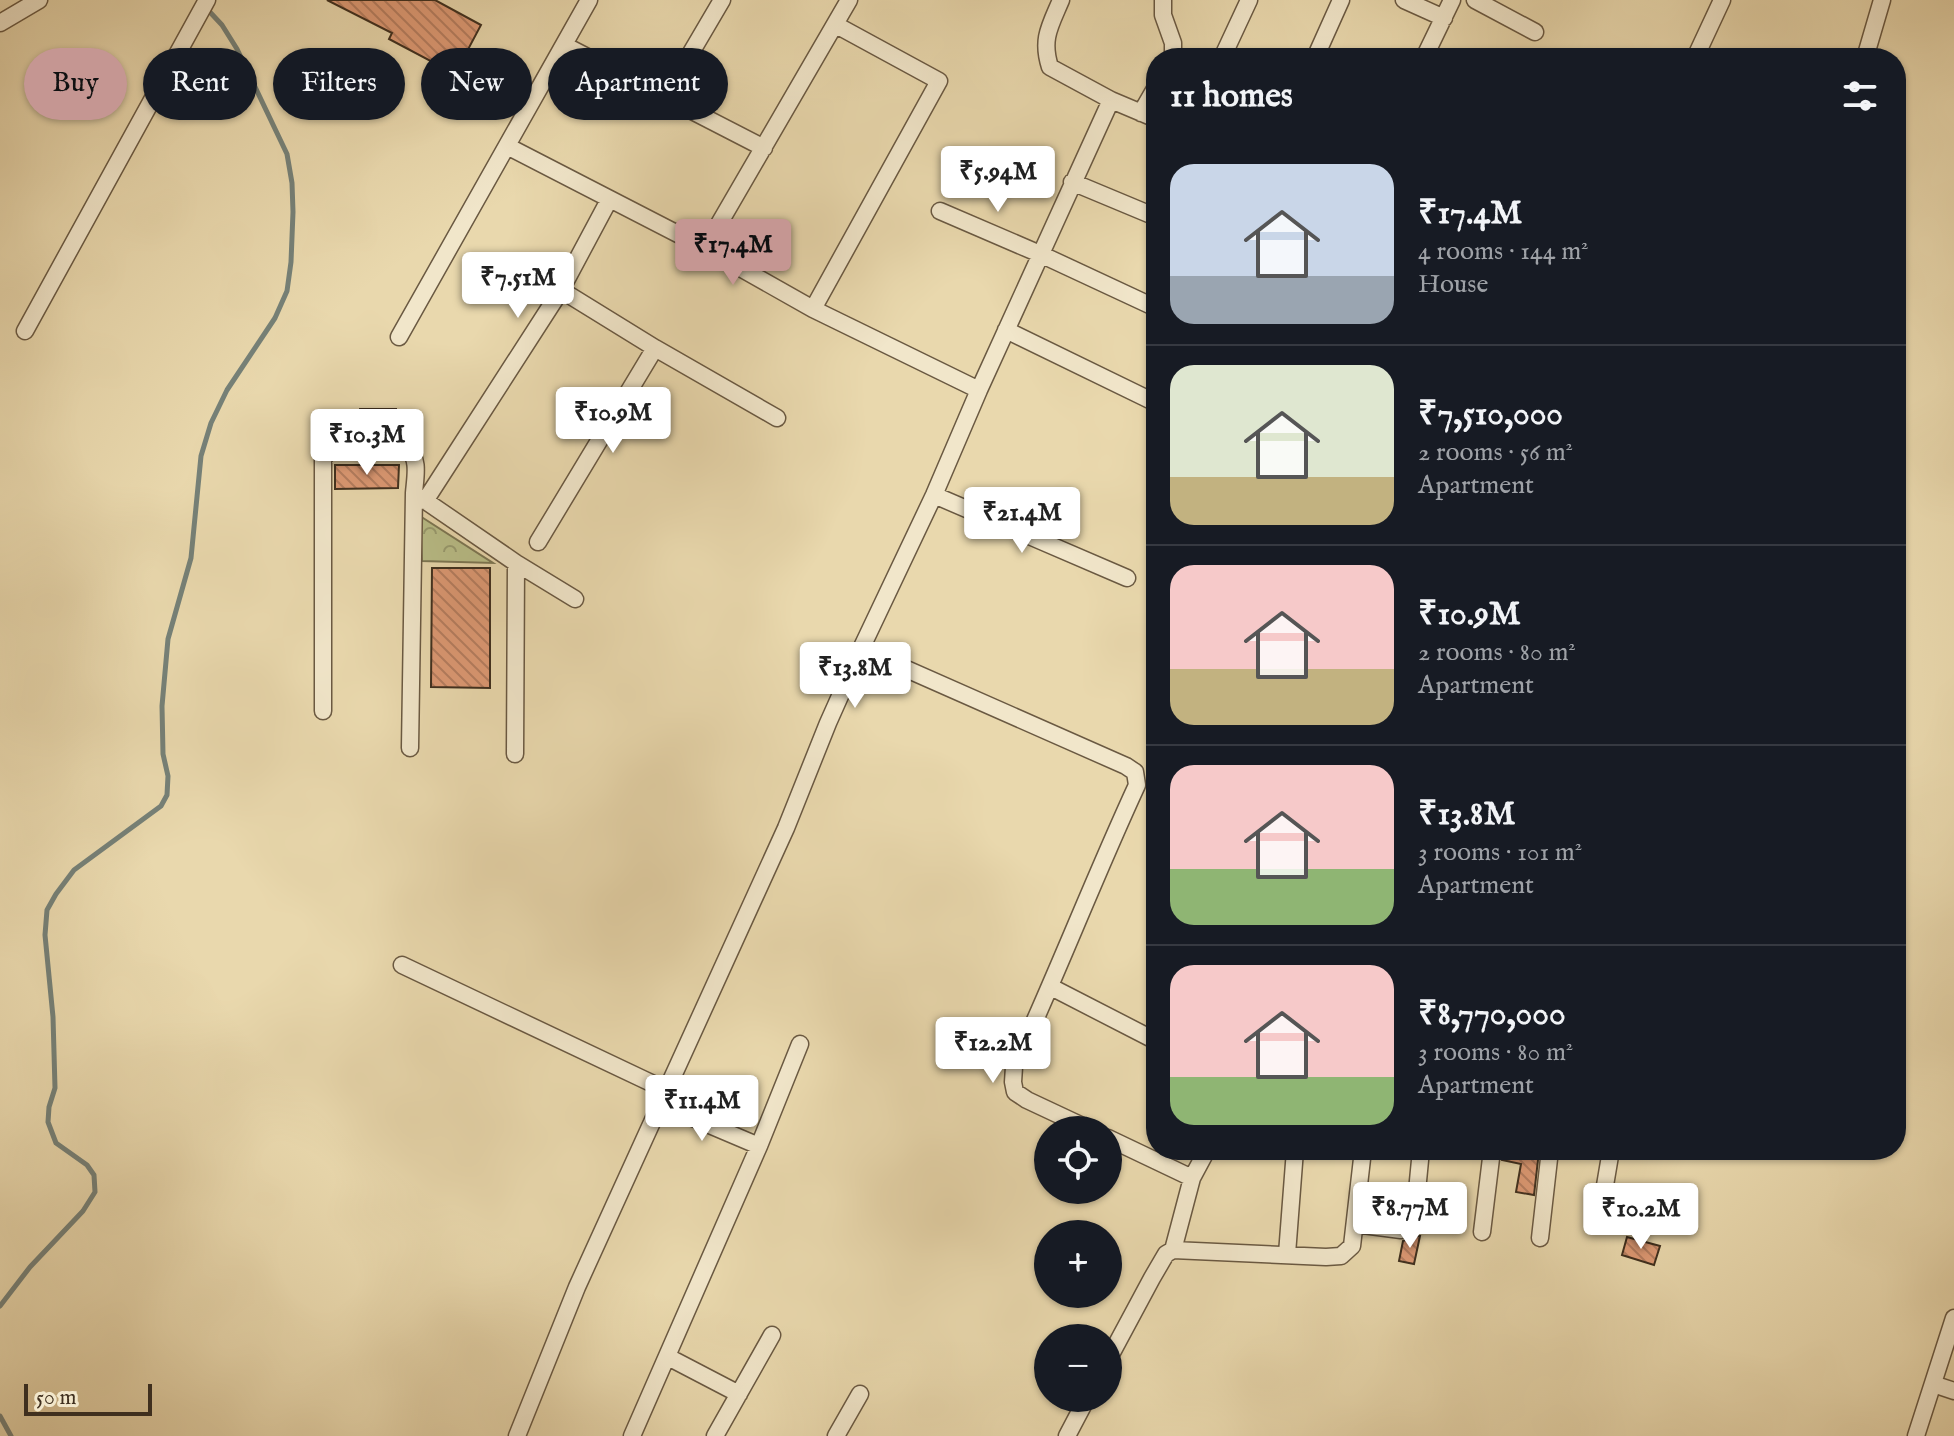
<!DOCTYPE html>
<meta charset="utf-8">
<style>
:root{--surface:#171b24;--page:#242831;--text:#f1f3f6;--muted:#9ea1a6;--line:#363941;--accent:#c59692}
body{margin:0;font-family:"IM FELL English",serif;background:var(--page);color:var(--text);height:100vh;display:flex;flex-direction:column;font-size:30px;white-space:nowrap}
*{box-sizing:border-box;margin:0}
p{font-size:26px;color:var(--muted)}
.icon{flex:none;width:44px;height:44px;fill:none;stroke:currentColor;stroke-width:2;stroke-linecap:round;stroke-linejoin:round}
.map{position:relative;flex:1;overflow:hidden}
.panel{position:absolute;left:1146px;top:48px;width:760px;height:1112px;display:flex;flex-direction:column;background:var(--surface);border-radius:32px;box-shadow:0 2px 6px #0004}
.panel>*{flex:none}
.top-card{position:absolute;left:24px;top:48px;width:760px;height:72px;display:flex;gap:16px}
.fabs{position:absolute;left:1034px;top:1116px;display:grid;gap:16px}
.fabs a{display:grid;place-items:center;width:88px;height:88px;border-radius:50%;background:var(--surface);box-shadow:0 2px 6px #0004;font-size:40px}
.scale{position:absolute;left:24px;bottom:20px;width:128px;box-sizing:border-box;padding-left:8px;border:4px solid #3f2f1e;border-top:0;font-size:22px;line-height:28px;white-space:nowrap;color:#3f2f1e;-webkit-text-stroke:6px #f1e6ca;paint-order:stroke}
.price{position:absolute;translate:-50% -68px;padding:0 18px;border-radius:8px;background:#fff;color:#222;font-size:26px;line-height:52px;filter:drop-shadow(0 2px 4px #0008)}
.price::after{content:'';position:absolute;left:50%;top:48px;width:24px;height:18px;margin-left:-12px;background:inherit;clip-path:polygon(0 0,100% 0,50% 100%)}
.price.selected{background:var(--accent);color:#111}
ul{padding:0;list-style:none}
li{display:flex;align-items:center;gap:24px;height:200px;padding:0 24px}
li+li{border-top:2px solid var(--line)}
li span{display:grid;place-items:center;flex:none;width:224px;height:160px;border-radius:24px;color:#555}
li>.icon{margin-inline-start:auto}
span .icon{width:96px;height:96px;fill:#fffc;stroke-width:1}
li b{font-size:34px}
h2{display:flex;justify-content:space-between;align-items:center;height:96px;padding:0 24px;font-size:34px}
.chip{padding:0 28px;border-radius:36px;background:var(--surface);box-shadow:0 2px 6px #0004;font-size:28px;line-height:72px}
.chip.selected{background:var(--accent);color:#111}
.map>svg:first-child{display:block}
</style>
<div class="map">
<svg width="1954" height="1436" viewBox="0 0 1954 1436">
<defs>
<pattern id="forest-crowns" width="20" height="18" patternUnits="userSpaceOnUse" patternTransform="scale(2)"><rect width="20" height="18" fill="#b9be88"/><path d="M2 6a3 3 0 1 1 6 0M12 15a3 3 0 1 1 6 0" fill="none" stroke="#989b6f"/></pattern>
<pattern id="building-back-hatch" width="6" height="6" patternUnits="userSpaceOnUse" patternTransform="scale(2)"><rect width="6" height="6" fill="#dd9974"/><path d="M-1 5l2 2M0 0l6 6M5-1l2 2" fill="none" stroke="#b57d5f"/></pattern>
</defs>
<rect width="100%" height="100%" fill="#e9d8ad"/>
<filter id="stains"><feTurbulence type="fractalNoise" baseFrequency=".0025" numOctaves="4"/><feColorMatrix values="0 0 0 0 .2 0 0 0 0 .09 0 0 0 0 .02 0 0 0 .5 -.17"/></filter>
<radialGradient id="worn" r=".72"><stop offset=".6" stop-color="#630" stop-opacity="0"/><stop offset="1" stop-color="#630" stop-opacity=".3"/></radialGradient>
<!-- forest -->
<path fill="url(#forest-crowns)" stroke="#7c7653" stroke-width="2" d="M420,516L493,563L422,561Z"/>
<g fill="none" stroke-linecap="round" stroke-linejoin="round">
<!-- stream -->
<path stroke="#768178" stroke-width="5" d="M0,1306L30,1267L83,1211L95,1192L94,1175L87,1165L56,1143L48,1122L49,1107L55,1088L53,1017L45,935L47,910L56,894L74,870L161,806L167,795L168,776L163,754L162,706L168,639L191,558L201,456L211,423L227,390L275,318L287,291L291,262L293,212L292,183L287,154L237,49L222,25L208,10
M0,1416L11,1436"/>
</g>
<!-- building -->
<path fill="url(#building-back-hatch)" stroke="#3f2f1e" stroke-width="2" d="M327,0H435L481,25L455,74L389,39L392,33Z
M360,409H396V436H359Z
M335,465H399L398,488L335,489Z
M432,568H490V688L431,687Z
M1503,1150L1539,1151L1534,1195L1516,1192L1521,1164L1502,1160Z
M1417,1236H1420L1414,1264L1399,1261L1403,1241Z
M1627,1237L1660,1246L1654,1265L1622,1255Z"/>
<g fill="none" stroke-linecap="round" stroke-linejoin="round">
<defs>
<path id="street" d="M1163,0V15L1173,43V58
M1404,0L1444,18
M1475,0L1535,32
M0,23L39,0
M564,45L764,148
M1222,58L1249,0
M1315,58L1341,0
M1424,58L1452,0
M1695,58L1722,0
M1865,58L1882,0
M665,97L722,0
M1111,100L1156,119
M1141,113L1156,87
M507,146L705,248L813,309L979,390
M1072,182L1156,217
M940,211L1040,254L1156,308
M705,248L849,0
M561,290L655,348L777,418
M813,309L939,81L836,25
M1006,330L1156,403
M25,331L207,0
M399,337L589,0
M934,495L1127,578
M425,501L561,290L609,200
M538,542L655,348
M861,649L1126,766L1135,772L1137,785C1094,878 1057,974 1014,1067L1013,1082L1015,1092L1027,1100L1091,1130
M323,711V459L328,452L335,449H407C420,457 415,479 414,493L516,563L575,599
M410,748L414,493
M515,754L516,563
M402,965L666,1090
M1051,987L1156,1041
M660,1104L759,1146
M1108,1138L1192,1178L1173,1250L1166,1254L1152,1278L1108,1360
M1192,1178L1207,1150
M1600,1215L1611,1150
M1355,1224L1401,1230L1410,1228L1414,1222L1421,1150
M1482,1232L1492,1150
M1540,1238L1550,1150
M1173,1250L1326,1257L1341,1256L1352,1246L1363,1150
M1287,1254L1295,1150
M668,1357L739,1394
M1933,1384L1954,1391
M517,1436L577,1287L786,828L828,723L861,649L934,495L979,390L1111,100L1050,67C1041,39 1050,26 1061,0
M632,1436L759,1146L800,1044
M715,1436L772,1335
M836,1436L860,1394
M1067,1436L1087,1398
M1916,1436L1954,1318"/>
</defs>
<!-- street casing -->
<use href="#street" stroke="#6a5942" stroke-width="19"/>
<!-- street -->
<use href="#street" stroke="#f1e6ca" stroke-width="16"/>
</g>
<rect width="100%" height="100%" filter="url(#stains)"/>
<rect width="100%" height="100%" fill="url(#worn)"/>
</svg>
<div class="fabs">
<a><svg class="icon" aria-label="locate" viewBox="0 0 24 24"><circle cx="12" cy="12" r="6"/><path d="M12 2v4M12 18v4M2 12h4M18 12h4"/></svg></a>
<a>+</a>
<a>−</a>
</div>
<div class="scale">50 m</div>
<b class="price" style="left:998px;top:214px">₹5.94M</b>
<b class="price selected" style="left:733px;top:287px">₹17.4M</b>
<b class="price" style="left:518px;top:320px">₹7.51M</b>
<b class="price" style="left:613px;top:455px">₹10.9M</b>
<b class="price" style="left:367px;top:477px">₹10.3M</b>
<b class="price" style="left:1022px;top:555px">₹21.4M</b>
<b class="price" style="left:855px;top:710px">₹13.8M</b>
<b class="price" style="left:993px;top:1085px">₹12.2M</b>
<b class="price" style="left:702px;top:1143px">₹11.4M</b>
<b class="price" style="left:1410px;top:1250px">₹8.77M</b>
<b class="price" style="left:1641px;top:1251px">₹10.2M</b>
<div class="top-card">
<a class="chip selected">Buy</a>
<a class="chip">Rent</a>
<a class="chip">Filters</a>
<a class="chip">New</a>
<a class="chip">Apartment</a>
</div>
<section class="panel">
<h2>11 homes<svg class="icon" aria-label="filters" viewBox="0 0 24 24"><path d="M4 7h16M4 17h16"/><circle cx="9" cy="7" r="2"/><circle cx="15" cy="17" r="2"/></svg></h2>
<ul>
<li><span style="background:linear-gradient(#c9d6e8 70%,#9aa5b1 0)"><svg class="icon" aria-label="home" viewBox="0 0 24 24"><path d="M3 11l9-7 9 7M6 9v11h12V9"/></svg></span><div><b>₹17.4M</b><p>4 rooms · 144 m²</p><p>House</p></div></li>
<li><span style="background:linear-gradient(#dfe7d0 70%,#c2b280 0)"><svg class="icon" aria-label="home" viewBox="0 0 24 24"><path d="M3 11l9-7 9 7M6 9v11h12V9"/></svg></span><div><b>₹7,510,000</b><p>2 rooms · 56 m²</p><p>Apartment</p></div></li>
<li><span style="background:linear-gradient(#f6c9c9 65%,#c2b280 0)"><svg class="icon" aria-label="home" viewBox="0 0 24 24"><path d="M3 11l9-7 9 7M6 9v11h12V9"/></svg></span><div><b>₹10.9M</b><p>2 rooms · 80 m²</p><p>Apartment</p></div></li>
<li><span style="background:linear-gradient(#f6c9c9 65%,#8fb573 0)"><svg class="icon" aria-label="home" viewBox="0 0 24 24"><path d="M3 11l9-7 9 7M6 9v11h12V9"/></svg></span><div><b>₹13.8M</b><p>3 rooms · 101 m²</p><p>Apartment</p></div></li>
<li><span style="background:linear-gradient(#f6c9c9 70%,#8fb573 0)"><svg class="icon" aria-label="home" viewBox="0 0 24 24"><path d="M3 11l9-7 9 7M6 9v11h12V9"/></svg></span><div><b>₹8,770,000</b><p>3 rooms · 80 m²</p><p>Apartment</p></div></li>
</ul>
</section>
</div>
